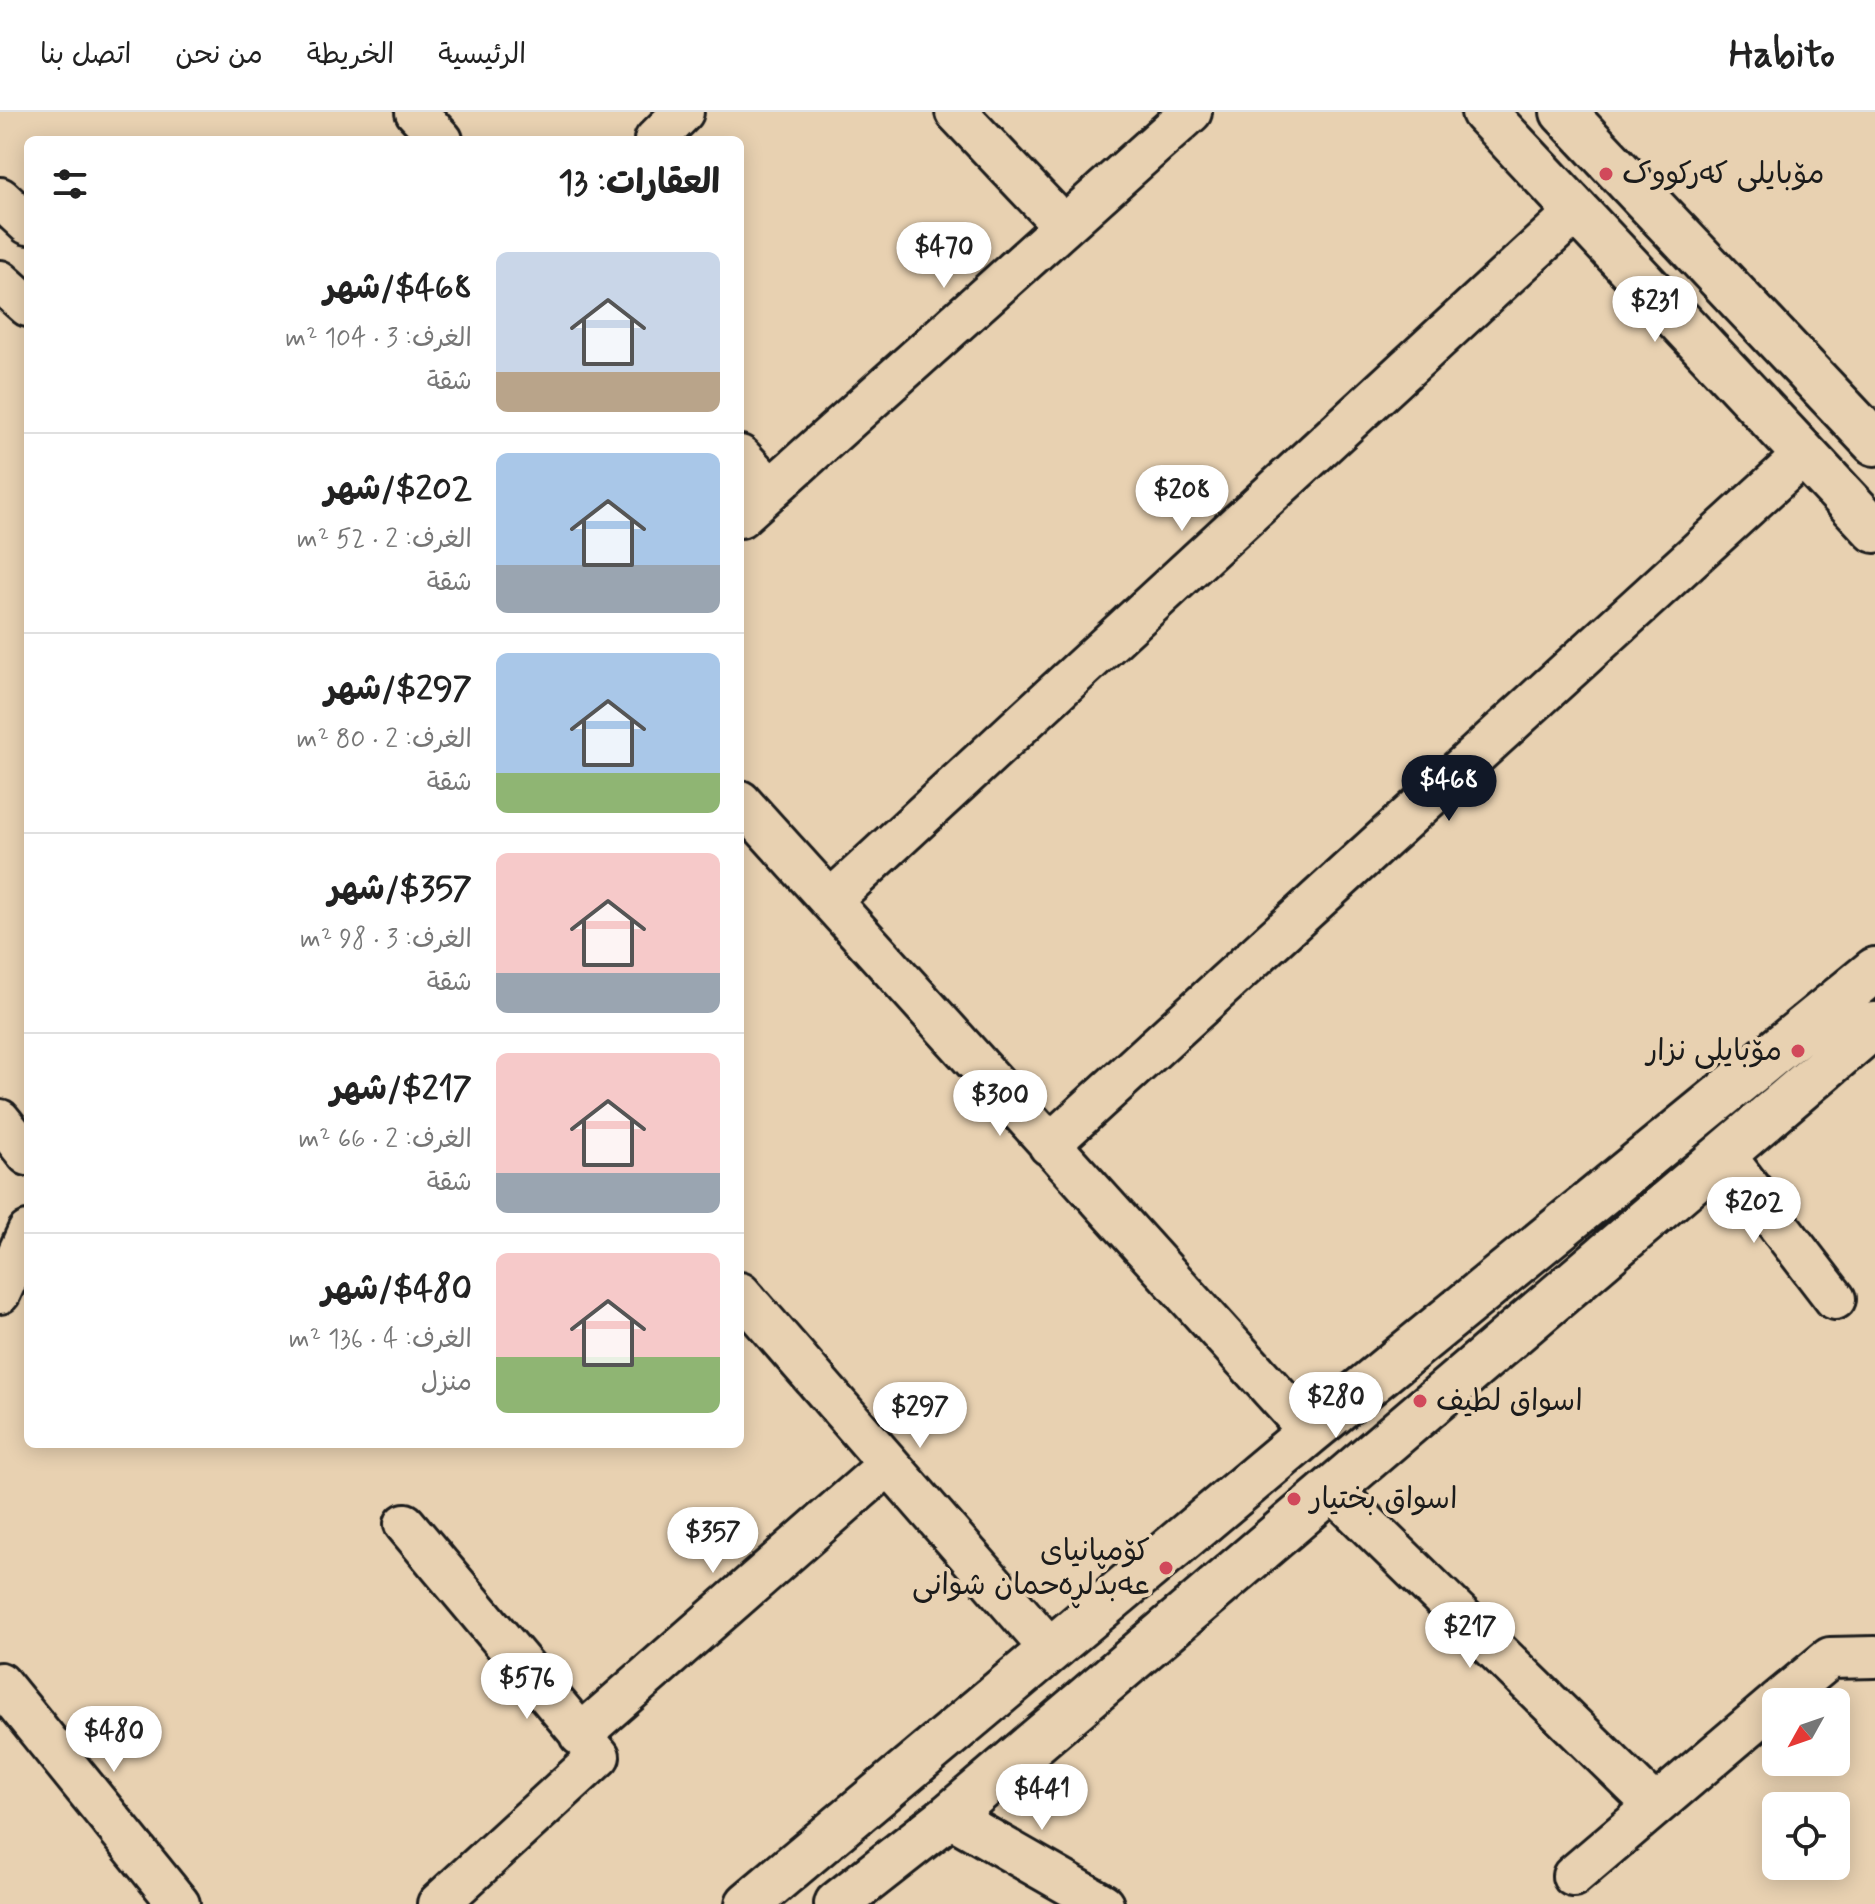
<!DOCTYPE html>
<html lang="ar">
<meta charset="utf-8">
<style>
:root{--surface:#fff;--page:#f6f6f6;--text:#222;--muted:#767676;--line:#e0e0e0;--accent:#111827}
body{margin:0;font-family:Mynerve,"Playpen Sans Arabic",sans-serif;background:var(--page);color:var(--text);direction:rtl;height:100vh;display:flex;flex-direction:column;font-size:30px;white-space:nowrap}
*{box-sizing:border-box;margin:0}
p{font-size:26px;color:var(--muted)}
.icon{flex:none;width:44px;height:44px;fill:none;stroke:currentColor;stroke-width:2;stroke-linecap:round;stroke-linejoin:round}
.map{position:relative;flex:1;overflow:hidden;direction:ltr}
.drawer{position:absolute;left:24px;top:24px;width:720px;height:1312px;display:flex;flex-direction:column;background:var(--surface);border-radius:12px;box-shadow:0 4px 20px #0003;direction:rtl}
.drawer>*{flex:none}
.needle{width:52px;rotate:230deg}
.tools{position:absolute;left:1762px;top:1576px;display:grid;gap:16px}
.tools a{display:grid;place-items:center;width:88px;height:88px;border-radius:12px;background:var(--surface);box-shadow:0 4px 20px #0003;font-size:40px}
.price{position:absolute;translate:-50% -68px;padding:0 18px;border-radius:28px;background:#fff;color:#222;font-size:26px;line-height:52px;filter:drop-shadow(0 2px 4px #0008)}
.price::after{content:'';position:absolute;left:50%;top:48px;width:24px;height:18px;margin-left:-12px;background:inherit;clip-path:polygon(0 0,100% 0,50% 100%)}
.price.active{background:var(--accent);color:#fff}
ul{padding:0;list-style:none}
li{display:flex;align-items:center;gap:24px;height:200px;padding:0 24px}
li+li{border-top:2px solid var(--line)}
li span{display:grid;place-items:center;flex:none;width:224px;height:160px;border-radius:12px;color:#555}
li>.icon{margin-inline-start:auto}
span .icon{width:96px;height:96px;fill:#fffc;stroke-width:1}
li b{font-size:34px}
h2{display:flex;justify-content:space-between;align-items:center;height:96px;padding:0 24px;font-size:34px}
header{display:flex;align-items:center;gap:48px;box-sizing:border-box;height:112px;padding:0 40px;background:var(--surface);border-bottom:2px solid var(--line)}
header strong{font-size:38px}
nav{display:flex;gap:44px;margin-inline-start:auto;font-size:28px}
.map>svg:first-child{display:block}
</style>
<header>
<strong>Habito</strong>
<nav><a>الرئيسية</a><a>الخريطة</a><a>من نحن</a><a>اتصل بنا</a></nav>
</header>
<div class="map">
<svg width="1875" height="1792" viewBox="0 0 1875 1792">
<rect width="100%" height="100%" fill="#e8d1b1"/>
<filter id="ink" filterUnits="userSpaceOnUse"><feTurbulence type="fractalNoise" baseFrequency=".0125" numOctaves="2"/><feDisplacementMap in="SourceGraphic" scale="16" xChannelSelector="R" yChannelSelector="G"/><feConvolveMatrix kernelMatrix="1 2 1 2 8 2 1 2 1" color-interpolation-filters="sRGB"/></filter>
<g filter="url(#ink)">
<g fill="none" stroke-linecap="round" stroke-linejoin="round">
<defs>
<path id="street" d="M416,0L442,28
M956,0L1063,113
M655,28L683,0
M0,86L28,112
M0,169L28,194
M740,344L771,377
M740,405L1191,0
M740,689L1310,1320
M830,789L1577,99
M0,1008L28,1043
M1049,1033L1805,342
M1723,1041L1835,1187
M0,1181L28,1120
M740,1181L1051,1538
M1331,1377L1654,1693
M405,1412L599,1644L438,1792
M0,1571L179,1792
M1777,1590L1830,1546L1875,1545
M580,1623L889,1352
M949,1704L1103,1792
M1573,1764L1776,1591"/>
<path id="secondary" d="M1484,0L1875,418
M1563,0L1875,331
M748,1792L1310,1320L1875,858
M837,1792L949,1704L1875,913"/>
</defs>
<!-- street casing -->
<use href="#street" stroke="#1c1c1c" stroke-width="46"/>
<!-- secondary casing -->
<use href="#secondary" stroke="#1c1c1c" stroke-width="50"/>
<!-- street -->
<use href="#street" stroke="#e8d1b1" stroke-width="40"/>
<!-- secondary -->
<use href="#secondary" stroke="#e8d1b1" stroke-width="44"/>
</g>
</g>
<!-- markers -->
<g fill="#d1495b" stroke="#e8d1b1" stroke-width="3">
<circle cx="1606" cy="62" r="8"/>
<circle cx="1798" cy="939" r="8"/>
<circle cx="1420" cy="1289" r="8"/>
<circle cx="1294" cy="1387" r="8"/>
<circle cx="1166" cy="1456" r="8"/>
</g>
<g text-anchor="middle" dominant-baseline="central" stroke-width="8" stroke-linejoin="round" paint-order="stroke">
<!-- poi labels -->
<g font-size="30" fill="#1c1c1c" stroke="#e8d1b1" text-anchor="start">
<text x="1622" y="62">مۆبایلی کەرکووک</text>
<text x="1782" y="939" text-anchor="end">مۆبایلی نزار</text>
<text x="1436" y="1289">اسواق لطيف</text>
<text x="1310" y="1387">اسواق بختيار</text>
<text x="1150" y="1439" text-anchor="end">کۆمپانیای<tspan x="1150" dy="34">عەبدلڕەحمان شوانی</tspan></text>
</g>
</g>
</svg>
<div class="tools">
<a><svg class="needle" viewBox="-14 -14 28 28"><path d="M0-13l5 13h-10z" fill="#e53935"/><path d="M0 13l5-13h-10z" fill="#767676"/></svg></a>
<a><svg class="icon" aria-label="locate" viewBox="0 0 24 24"><circle cx="12" cy="12" r="6"/><path d="M12 2v4M12 18v4M2 12h4M18 12h4"/></svg></a>
</div>
<b class="price" style="left:944px;top:178px">$470</b>
<b class="price" style="left:1655px;top:232px">$231</b>
<b class="price" style="left:1182px;top:421px">$208</b>
<b class="price active" style="left:1449px;top:711px">$468</b>
<b class="price" style="left:1000px;top:1026px">$300</b>
<b class="price" style="left:1754px;top:1133px">$202</b>
<b class="price" style="left:1336px;top:1328px">$280</b>
<b class="price" style="left:920px;top:1338px">$297</b>
<b class="price" style="left:713px;top:1463px">$357</b>
<b class="price" style="left:1470px;top:1558px">$217</b>
<b class="price" style="left:527px;top:1609px">$576</b>
<b class="price" style="left:114px;top:1662px">$480</b>
<b class="price" style="left:1042px;top:1720px">$441</b>
<section class="drawer">
<h2>العقارات: 13<svg class="icon" aria-label="filters" viewBox="0 0 24 24"><path d="M4 7h16M4 17h16"/><circle cx="9" cy="7" r="2"/><circle cx="15" cy="17" r="2"/></svg></h2>
<ul>
<li><span style="background:linear-gradient(#c9d6e8 75%,#b9a48a 0)"><svg class="icon" aria-label="home" viewBox="0 0 24 24"><path d="M3 11l9-7 9 7M6 9v11h12V9"/></svg></span><div><b>$468/شهر</b><p>الغرف: 3 · 104 m²</p><p>شقة</p></div></li>
<li><span style="background:linear-gradient(#a9c7e8 70%,#9aa5b1 0)"><svg class="icon" aria-label="home" viewBox="0 0 24 24"><path d="M3 11l9-7 9 7M6 9v11h12V9"/></svg></span><div><b>$202/شهر</b><p>الغرف: 2 · 52 m²</p><p>شقة</p></div></li>
<li><span style="background:linear-gradient(#a9c7e8 75%,#8fb573 0)"><svg class="icon" aria-label="home" viewBox="0 0 24 24"><path d="M3 11l9-7 9 7M6 9v11h12V9"/></svg></span><div><b>$297/شهر</b><p>الغرف: 2 · 80 m²</p><p>شقة</p></div></li>
<li><span style="background:linear-gradient(#f6c9c9 75%,#9aa5b1 0)"><svg class="icon" aria-label="home" viewBox="0 0 24 24"><path d="M3 11l9-7 9 7M6 9v11h12V9"/></svg></span><div><b>$357/شهر</b><p>الغرف: 3 · 98 m²</p><p>شقة</p></div></li>
<li><span style="background:linear-gradient(#f6c9c9 75%,#9aa5b1 0)"><svg class="icon" aria-label="home" viewBox="0 0 24 24"><path d="M3 11l9-7 9 7M6 9v11h12V9"/></svg></span><div><b>$217/شهر</b><p>الغرف: 2 · 66 m²</p><p>شقة</p></div></li>
<li><span style="background:linear-gradient(#f6c9c9 65%,#8fb573 0)"><svg class="icon" aria-label="home" viewBox="0 0 24 24"><path d="M3 11l9-7 9 7M6 9v11h12V9"/></svg></span><div><b>$480/شهر</b><p>الغرف: 4 · 136 m²</p><p>منزل</p></div></li>
</ul>
</section>
</div>
